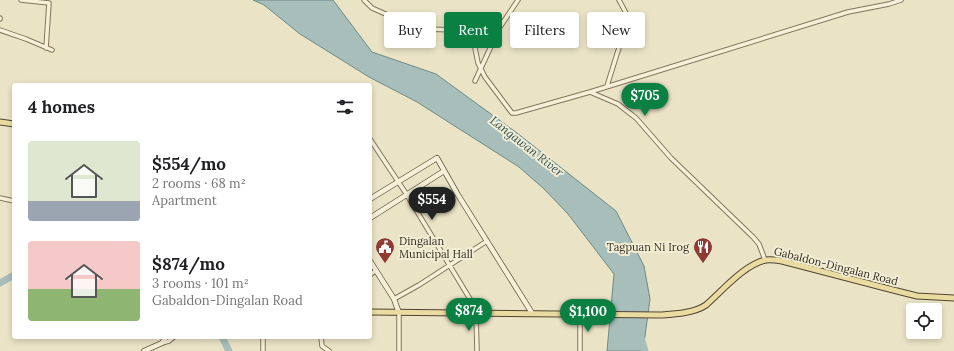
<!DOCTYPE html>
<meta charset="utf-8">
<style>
:root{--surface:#fff;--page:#f6f6f6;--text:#202124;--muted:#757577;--accent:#0b8043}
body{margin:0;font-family:Lora,serif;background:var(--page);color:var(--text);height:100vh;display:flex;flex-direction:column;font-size:15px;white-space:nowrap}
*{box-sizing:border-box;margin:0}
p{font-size:13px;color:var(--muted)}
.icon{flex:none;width:22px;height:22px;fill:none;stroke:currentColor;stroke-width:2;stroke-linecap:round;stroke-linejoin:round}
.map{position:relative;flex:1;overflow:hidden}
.sheet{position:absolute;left:12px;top:83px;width:360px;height:256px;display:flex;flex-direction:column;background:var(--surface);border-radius:4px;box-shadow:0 2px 6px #0003}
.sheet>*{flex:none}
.hud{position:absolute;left:384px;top:12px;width:380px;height:36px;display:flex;gap:8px}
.buttons{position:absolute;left:906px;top:303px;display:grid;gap:8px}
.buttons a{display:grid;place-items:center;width:36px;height:36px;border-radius:4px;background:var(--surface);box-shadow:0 2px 6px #0003;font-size:20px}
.price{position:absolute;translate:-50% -34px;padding:0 9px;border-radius:14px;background:var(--accent);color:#fff;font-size:13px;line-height:26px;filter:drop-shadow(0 1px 2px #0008)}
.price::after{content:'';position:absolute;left:50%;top:24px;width:12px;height:9px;margin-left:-6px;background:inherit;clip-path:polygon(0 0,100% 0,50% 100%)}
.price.on{background:#222;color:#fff}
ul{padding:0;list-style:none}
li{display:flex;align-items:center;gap:12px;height:100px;padding:0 16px}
li span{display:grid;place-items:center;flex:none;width:112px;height:80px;border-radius:4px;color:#555}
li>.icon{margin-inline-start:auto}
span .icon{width:48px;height:48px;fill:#fffc;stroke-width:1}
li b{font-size:17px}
h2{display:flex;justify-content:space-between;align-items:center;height:48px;padding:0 16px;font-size:17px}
.chip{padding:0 14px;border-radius:4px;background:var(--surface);box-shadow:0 2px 6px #0003;font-size:14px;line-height:36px}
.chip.on{background:var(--accent);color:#fff}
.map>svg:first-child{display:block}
</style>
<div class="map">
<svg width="954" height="351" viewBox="0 0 954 351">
<rect width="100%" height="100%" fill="#eae3c6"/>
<!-- water -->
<path fill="#a7beba" stroke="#6e8b87" d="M253,0H333L372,52L436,74L517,133L616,211L644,266L650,299L643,351H607L614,274L568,214L544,189L519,167L417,102L369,77L300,34L264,5Z"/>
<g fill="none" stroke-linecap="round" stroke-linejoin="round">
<!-- river -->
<path stroke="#a7beba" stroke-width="7" d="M0,283L14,275
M222,337L229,351
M641,338L645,351"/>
<defs>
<path id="street" d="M21,0L49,3L46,48
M364,0L372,8L415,27L424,29L456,30L469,36L474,43L478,63L485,77L512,113H516L590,92L618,104L636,118L671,158L753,237L759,244L765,260
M0,18V19
M0,30L26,39L52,50
M475,81L500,27L518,0
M607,86L627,22L626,13L619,0
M590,92L848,12L889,4L901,0
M370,139L407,195L470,299L476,312L477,351
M0,198L14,201
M370,275L375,271
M394,299L419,285L487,241
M399,313V351
M263,337V351
M321,337L322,346L329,351
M162,343L169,341L174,337
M580,351V314"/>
<path id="secondary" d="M370,199L437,158L458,195L532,313
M370,218L444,171
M370,261L394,299L399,313
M144,351L162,343L166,337"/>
<path id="primary" d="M0,122L14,124
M370,312L661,315C676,314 694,313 706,305C722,291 745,264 766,260C771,259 776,260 782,261L897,291L917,296L954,298"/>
</defs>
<!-- street casing -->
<use href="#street" stroke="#84765d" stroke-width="5.5"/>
<!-- secondary casing -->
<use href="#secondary" stroke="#665740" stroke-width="6"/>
<!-- primary casing -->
<use href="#primary" stroke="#524431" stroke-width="7"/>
<!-- street -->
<use href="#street" stroke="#f6f0d8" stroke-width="3.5"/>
<!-- secondary -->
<use href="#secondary" stroke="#f6f0d8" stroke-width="4.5"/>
<!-- primary -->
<use href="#primary" stroke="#eadba1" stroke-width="5"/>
</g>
<!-- icons -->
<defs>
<symbol id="civic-pin" viewBox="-11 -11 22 30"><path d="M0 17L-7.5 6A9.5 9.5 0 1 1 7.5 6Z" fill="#8d3b33" stroke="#f2edd5"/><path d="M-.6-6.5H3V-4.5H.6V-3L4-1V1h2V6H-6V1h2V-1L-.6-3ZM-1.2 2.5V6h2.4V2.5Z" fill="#fff"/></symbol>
<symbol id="restaurant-pin" viewBox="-11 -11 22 30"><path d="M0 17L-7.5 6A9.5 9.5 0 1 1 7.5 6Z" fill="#8d3b33" stroke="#f2edd5"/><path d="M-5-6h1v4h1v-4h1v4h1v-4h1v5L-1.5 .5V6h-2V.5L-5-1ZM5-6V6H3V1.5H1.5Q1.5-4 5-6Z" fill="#fff"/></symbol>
</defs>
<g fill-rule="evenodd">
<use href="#civic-pin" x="374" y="236" width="22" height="30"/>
<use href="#restaurant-pin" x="692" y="236" width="22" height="30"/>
</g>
<g text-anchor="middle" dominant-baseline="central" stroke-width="4" stroke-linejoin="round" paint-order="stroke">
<!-- poi labels -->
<g font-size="11" fill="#352c20" stroke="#f2edd5" text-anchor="start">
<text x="399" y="241">Dingalan<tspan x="399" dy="13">Municipal Hall</tspan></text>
<text x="689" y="247" text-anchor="end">Tagpuan Ni Irog</text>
</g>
<!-- street labels -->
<g font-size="11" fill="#352c20" stroke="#f2edd5">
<text transform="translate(836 266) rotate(14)">Gabaldon-Dingalan Road</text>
</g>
<!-- water labels -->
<g font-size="12" font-style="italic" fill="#305254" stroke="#f2edd5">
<text transform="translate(527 146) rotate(38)">Langawan River</text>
</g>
</g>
</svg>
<div class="buttons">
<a><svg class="icon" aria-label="locate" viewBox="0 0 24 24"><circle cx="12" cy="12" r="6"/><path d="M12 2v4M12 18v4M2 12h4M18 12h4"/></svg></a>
</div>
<b class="price" style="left:645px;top:117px">$705</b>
<b class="price on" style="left:432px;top:221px">$554</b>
<b class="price" style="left:469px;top:332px">$874</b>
<b class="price" style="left:588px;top:333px">$1,100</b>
<div class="hud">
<a class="chip">Buy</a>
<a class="chip on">Rent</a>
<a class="chip">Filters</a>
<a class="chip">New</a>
</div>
<section class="sheet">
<h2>4 homes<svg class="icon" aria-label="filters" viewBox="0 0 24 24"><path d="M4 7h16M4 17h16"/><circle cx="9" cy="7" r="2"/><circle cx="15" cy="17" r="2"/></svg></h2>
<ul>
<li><span style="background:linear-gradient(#dfe7d0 75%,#9aa5b1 0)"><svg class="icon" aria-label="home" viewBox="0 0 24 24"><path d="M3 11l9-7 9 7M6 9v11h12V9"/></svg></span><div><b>$554/mo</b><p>2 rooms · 68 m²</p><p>Apartment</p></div></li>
<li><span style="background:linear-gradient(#f6c9c9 60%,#8fb573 0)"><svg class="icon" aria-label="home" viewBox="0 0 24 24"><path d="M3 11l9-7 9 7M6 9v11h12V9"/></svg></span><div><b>$874/mo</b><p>3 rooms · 101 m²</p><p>Gabaldon-Dingalan Road</p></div></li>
</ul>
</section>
</div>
